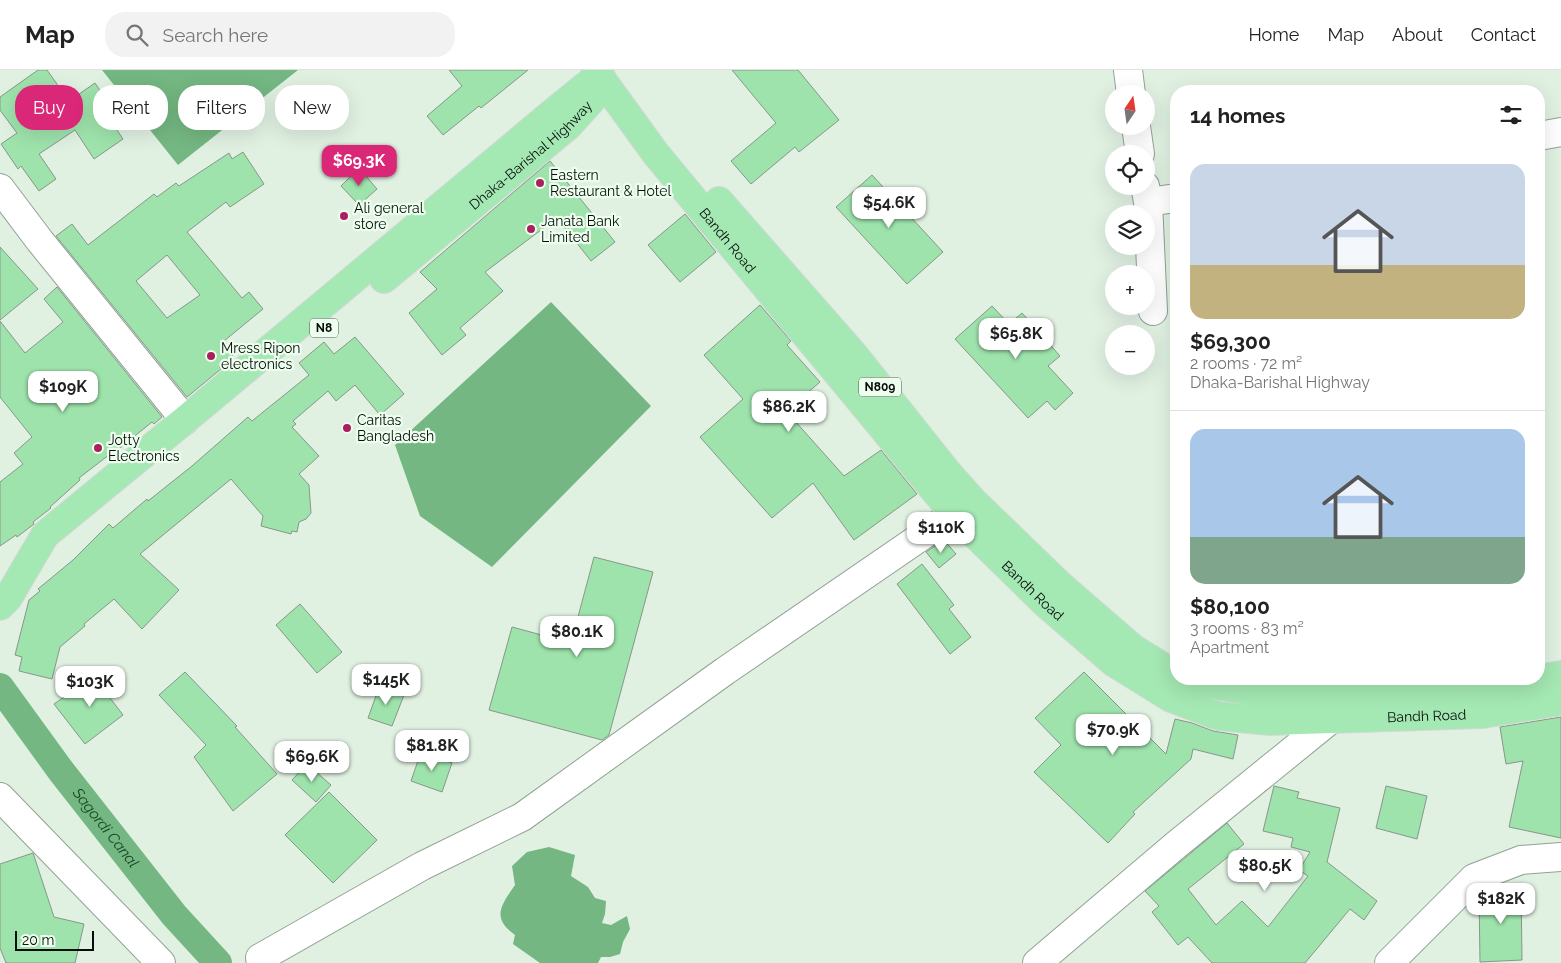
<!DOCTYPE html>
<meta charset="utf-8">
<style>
:root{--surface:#fff;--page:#f2f2f2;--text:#222;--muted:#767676;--line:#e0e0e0;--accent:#db2777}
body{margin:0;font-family:Raleway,sans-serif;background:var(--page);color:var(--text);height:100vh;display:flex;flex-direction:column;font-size:19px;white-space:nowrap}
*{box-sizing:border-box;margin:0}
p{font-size:16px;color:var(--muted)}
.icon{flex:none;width:28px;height:28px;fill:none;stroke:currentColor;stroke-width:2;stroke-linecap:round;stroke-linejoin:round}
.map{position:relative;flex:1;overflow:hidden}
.panel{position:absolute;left:1170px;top:15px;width:375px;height:600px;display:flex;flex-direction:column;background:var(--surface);border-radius:20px;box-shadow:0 5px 20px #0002}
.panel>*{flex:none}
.banner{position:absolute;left:15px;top:15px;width:475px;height:45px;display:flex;gap:10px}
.needle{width:32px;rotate:13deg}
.controls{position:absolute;left:1105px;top:15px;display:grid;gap:10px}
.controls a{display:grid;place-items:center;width:50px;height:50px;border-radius:50%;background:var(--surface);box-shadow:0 5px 20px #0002;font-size:25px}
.scale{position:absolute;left:15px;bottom:12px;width:79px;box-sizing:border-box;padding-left:5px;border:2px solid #080d09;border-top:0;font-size:14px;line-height:18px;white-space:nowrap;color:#080d09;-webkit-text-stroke:4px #edfeef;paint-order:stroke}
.price{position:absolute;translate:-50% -42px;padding:0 11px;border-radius:10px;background:#fff;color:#222;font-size:16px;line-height:32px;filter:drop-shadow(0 1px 2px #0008)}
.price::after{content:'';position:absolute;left:50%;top:30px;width:15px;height:11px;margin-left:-8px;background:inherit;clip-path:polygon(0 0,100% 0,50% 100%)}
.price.selected{background:var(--accent);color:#fff}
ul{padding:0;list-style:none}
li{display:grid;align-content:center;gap:10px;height:265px;padding:0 20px}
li+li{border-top:1px solid var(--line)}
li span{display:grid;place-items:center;height:155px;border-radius:15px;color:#555}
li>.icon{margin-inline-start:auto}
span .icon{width:90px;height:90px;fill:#fffc;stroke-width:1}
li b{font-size:21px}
h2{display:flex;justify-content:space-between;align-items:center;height:60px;padding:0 20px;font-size:21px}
.pill{padding:0 18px;border-radius:20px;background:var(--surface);box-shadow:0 5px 20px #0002;font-size:18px;line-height:45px}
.pill.selected{background:var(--accent);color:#fff}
header{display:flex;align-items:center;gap:30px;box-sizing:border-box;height:70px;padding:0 25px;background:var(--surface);border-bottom:1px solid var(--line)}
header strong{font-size:24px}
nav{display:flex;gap:28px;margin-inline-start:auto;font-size:18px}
.search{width:350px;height:45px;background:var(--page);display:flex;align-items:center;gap:12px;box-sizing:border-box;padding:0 18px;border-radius:20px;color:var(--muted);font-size:19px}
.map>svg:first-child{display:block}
</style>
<header>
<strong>Map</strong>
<div class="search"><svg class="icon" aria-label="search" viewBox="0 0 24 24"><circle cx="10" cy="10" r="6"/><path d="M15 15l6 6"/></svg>Search here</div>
<nav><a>Home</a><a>Map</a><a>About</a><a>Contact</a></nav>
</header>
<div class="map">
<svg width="1561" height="893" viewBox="0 0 1561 893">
<rect width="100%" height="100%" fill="#e0f1e2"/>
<!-- water -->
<path fill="#74b782" d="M102,0H298L178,95Z
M551,232L651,336L492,497L420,446L395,375Z
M549,777L575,785L571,806L588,817L595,828L606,831L605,844L602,853L611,855L627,846L630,859L623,872L620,884L610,887H601L598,893H540L513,874L515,865C491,848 501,835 515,815L512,796L527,782Z"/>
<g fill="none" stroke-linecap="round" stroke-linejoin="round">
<!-- canal -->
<path stroke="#74b782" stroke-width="28" id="s1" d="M0,617L61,701L174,845L218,893"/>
</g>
<!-- building -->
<path fill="#9ee3ac" stroke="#87978a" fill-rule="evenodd" d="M38,0H47L69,31L95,13L111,37L105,42L123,69L94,89L75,60L39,84L56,109L39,121L21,96L18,99L1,74L17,63L0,40V27Z
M449,0H528L481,38L479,36L443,65L427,46L462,16Z
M732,0H798L839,50L799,82L795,77L751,114L731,91L776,53Z
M243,82L264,114L230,137L226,132L187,162L242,228L249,222L263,239L224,271L234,284L219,297L221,299L187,327L56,166L72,154L88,175L154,124L157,127L176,113L179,116L229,83L232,89ZM167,185L200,225L167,248L136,211Z
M550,91L615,172L591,191L557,148L485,202L503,221L460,258L466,265L442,285L409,243L437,219L420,202Z
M359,98L377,119L359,135L341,116Z
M872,105L943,182L907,214L836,137Z
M685,144L716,182L680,212L648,175Z
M0,177L38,219L0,250Z
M57,217L162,347L154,354L152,352L115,382L114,381L79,408L80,410L50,437L51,438L33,452L34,454L17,467L16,465L0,476V412L23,394L14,383L32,367L0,327V251L25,283L63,252L44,229Z
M760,235L791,271L787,275L820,312L786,341L844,406L881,380L917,424L854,470L813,413L772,448L700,367L743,329L704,285Z
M992,236L1009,254L1022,243L1060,286L1048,296L1073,323L1055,340L1047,331L1028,348L955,269Z
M355,267L404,324L380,345L355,315L336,331L328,321L293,351L296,354L292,357L319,386L299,404L309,415L311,443L306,449L299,452L297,462L292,461L291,464L261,456L263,446L231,409L140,484L179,520L142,559L114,529L84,554L85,556L60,577L52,609L19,601L22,587L15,585L29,530L40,521L38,519L73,490L109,454L113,458L147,429L148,431L192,396L248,347L252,351L309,305L299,293L324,272L334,284Z
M944,470L956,484L939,498L926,482Z
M594,487L653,502L609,665L602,670L489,640L512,557L571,573Z
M922,494L954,535L949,539L971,567L950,584L897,514Z
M300,534L342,582L317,603L276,555Z
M102,601L115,618L107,624L123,645L85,674L54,634Z
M185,602L237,656L235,657L277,704L233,741L194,687L206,675L159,625Z
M1084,602L1166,684L1175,649L1192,653L1213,661L1238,665L1233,689L1193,679L1191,689L1133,742L1135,744L1108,773L1034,702L1061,675L1035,648Z
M380,615L404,625L392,656L368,648Z
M1561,647V768L1509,757L1523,691L1506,694L1500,657Z
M421,682L452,693L442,722L411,711Z
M307,694L331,715L316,732L292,710Z
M1274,716L1299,722L1297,728L1340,738L1327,792L1377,831L1364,850L1350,839L1305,893H1212L1188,867L1178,875L1152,842L1159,836L1145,821L1227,753L1244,774L1188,819L1216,855L1242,831L1268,857L1308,806L1299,800L1310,782L1291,777L1293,768L1263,761Z
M1386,716L1427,726L1417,769L1376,758Z
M329,722L377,770L333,813L285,765Z
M33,783L54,847L84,854L75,893H6L0,878V794Z
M1521,817L1522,890L1480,892L1479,825L1483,821L1489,819Z"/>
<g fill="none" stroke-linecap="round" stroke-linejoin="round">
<defs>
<path id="minor" d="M1128,0L1131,24
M1136,56L1140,84
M1539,66L1561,62
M1145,116L1148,132L1153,241
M0,118L40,171L185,350
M1148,132L1176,128
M265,893L260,888L422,796L522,747L725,601L954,444
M1037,893L1176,775L1330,650
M1389,893L1474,808L1521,790L1561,787"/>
<path id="tertiary" d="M0,727L161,893"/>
<g id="trunk">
<path id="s2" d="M595,0L656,84L954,444L1047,535L1113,592L1171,628L1218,646L1270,651L1483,644L1561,631"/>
<path d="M719,131L855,286L948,403L973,431L1060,515L1134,579L1176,605"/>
<path id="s3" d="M384,209L568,56L597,24"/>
<path d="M0,536L8,528L45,465L185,350L556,40L587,15L602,9"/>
<path d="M1190,609C1312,641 1438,625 1561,605"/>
</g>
</defs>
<!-- minor casing -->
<use href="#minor" stroke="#92a295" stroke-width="30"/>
<!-- tertiary casing -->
<use href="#tertiary" stroke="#92a295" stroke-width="30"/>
<!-- trunk casing -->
<use href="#trunk" stroke="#d7d8d8" stroke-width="30"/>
<!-- minor -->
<use href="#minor" stroke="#fff" stroke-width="28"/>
<!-- tertiary -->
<use href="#tertiary" stroke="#fff" stroke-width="28"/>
<!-- trunk -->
<use href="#trunk" stroke="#a4e8b3" stroke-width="28"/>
</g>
<!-- markers -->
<g fill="#ab1f5e" stroke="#edfeef" stroke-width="2">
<circle cx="540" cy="113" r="5"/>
<circle cx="344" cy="146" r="5"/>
<circle cx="531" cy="159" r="5"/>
<circle cx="211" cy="286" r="5"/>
<circle cx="347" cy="358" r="5"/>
<circle cx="98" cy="378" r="5"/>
</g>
<g text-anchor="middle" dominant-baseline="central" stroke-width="4.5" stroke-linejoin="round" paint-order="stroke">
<!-- shield labels -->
<g fill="#edfeef" stroke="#4d554e" stroke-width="1">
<rect x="310" y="248.5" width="28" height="19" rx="4"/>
<rect x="859" y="307.5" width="42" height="19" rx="4"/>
</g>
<g font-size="12" font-weight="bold" fill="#080d09">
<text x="324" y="258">N8</text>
<text x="880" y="317">N809</text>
</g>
<!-- street labels -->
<g font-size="14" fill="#080d09" stroke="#edfeef">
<text stroke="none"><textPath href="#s3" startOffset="192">Dhaka-Barishal Highway</textPath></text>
<text stroke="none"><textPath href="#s2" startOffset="216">Bandh Road</textPath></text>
<text stroke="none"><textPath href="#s2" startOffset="681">Bandh Road</textPath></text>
<text stroke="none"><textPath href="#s2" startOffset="1116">Bandh Road</textPath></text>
</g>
<!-- poi labels -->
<g font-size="14" fill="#080d09" stroke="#edfeef" text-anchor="start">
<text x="550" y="105">Eastern<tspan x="550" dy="16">Restaurant &amp; Hotel</tspan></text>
<text x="354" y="138">Ali general<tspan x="354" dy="16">store</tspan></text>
<text x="541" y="151">Janata Bank<tspan x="541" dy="16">Limited</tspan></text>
<text x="221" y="278">Mress Ripon<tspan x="221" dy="16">electronics</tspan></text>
<text x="357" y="350">Caritas<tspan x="357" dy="16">Bangladesh</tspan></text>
<text x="108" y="370">Jotty<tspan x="108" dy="16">Electronics</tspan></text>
</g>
<!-- water labels -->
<g font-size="15" font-style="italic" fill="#164824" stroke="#edfeef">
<text stroke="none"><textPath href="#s1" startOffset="176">Sagordi Canal</textPath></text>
</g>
</g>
</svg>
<div class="controls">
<a><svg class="needle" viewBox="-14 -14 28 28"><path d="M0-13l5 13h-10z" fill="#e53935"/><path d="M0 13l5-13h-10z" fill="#767676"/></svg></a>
<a><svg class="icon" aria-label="locate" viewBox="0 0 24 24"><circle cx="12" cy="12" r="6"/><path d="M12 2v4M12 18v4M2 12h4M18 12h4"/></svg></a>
<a><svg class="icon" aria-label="layers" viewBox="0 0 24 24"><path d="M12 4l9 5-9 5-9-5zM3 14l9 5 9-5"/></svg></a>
<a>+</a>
<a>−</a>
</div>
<div class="scale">20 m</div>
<b class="price selected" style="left:359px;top:117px">$69.3K</b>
<b class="price" style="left:889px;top:159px">$54.6K</b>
<b class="price" style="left:1016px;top:290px">$65.8K</b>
<b class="price" style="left:63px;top:343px">$109K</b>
<b class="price" style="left:789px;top:363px">$86.2K</b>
<b class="price" style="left:941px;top:484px">$110K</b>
<b class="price" style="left:577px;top:588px">$80.1K</b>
<b class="price" style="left:386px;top:636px">$145K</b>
<b class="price" style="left:90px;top:638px">$103K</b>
<b class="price" style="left:1113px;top:686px">$70.9K</b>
<b class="price" style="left:432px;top:702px">$81.8K</b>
<b class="price" style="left:312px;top:713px">$69.6K</b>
<b class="price" style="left:1265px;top:822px">$80.5K</b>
<b class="price" style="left:1501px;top:855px">$182K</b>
<div class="banner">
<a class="pill selected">Buy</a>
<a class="pill">Rent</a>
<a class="pill">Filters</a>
<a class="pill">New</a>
</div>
<section class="panel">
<h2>14 homes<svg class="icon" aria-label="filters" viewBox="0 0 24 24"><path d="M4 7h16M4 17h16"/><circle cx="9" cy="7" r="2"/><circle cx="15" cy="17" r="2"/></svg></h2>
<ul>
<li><span style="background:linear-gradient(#c9d6e8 65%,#c2b280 0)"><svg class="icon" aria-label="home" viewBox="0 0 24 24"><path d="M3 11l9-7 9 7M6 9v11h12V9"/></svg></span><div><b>$69,300</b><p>2 rooms · 72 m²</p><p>Dhaka-Barishal Highway</p></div></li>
<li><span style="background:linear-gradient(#a9c7e8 70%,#7fa58c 0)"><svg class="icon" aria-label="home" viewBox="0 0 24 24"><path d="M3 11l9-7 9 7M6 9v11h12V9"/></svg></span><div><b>$80,100</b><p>3 rooms · 83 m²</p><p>Apartment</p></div></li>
</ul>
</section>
</div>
